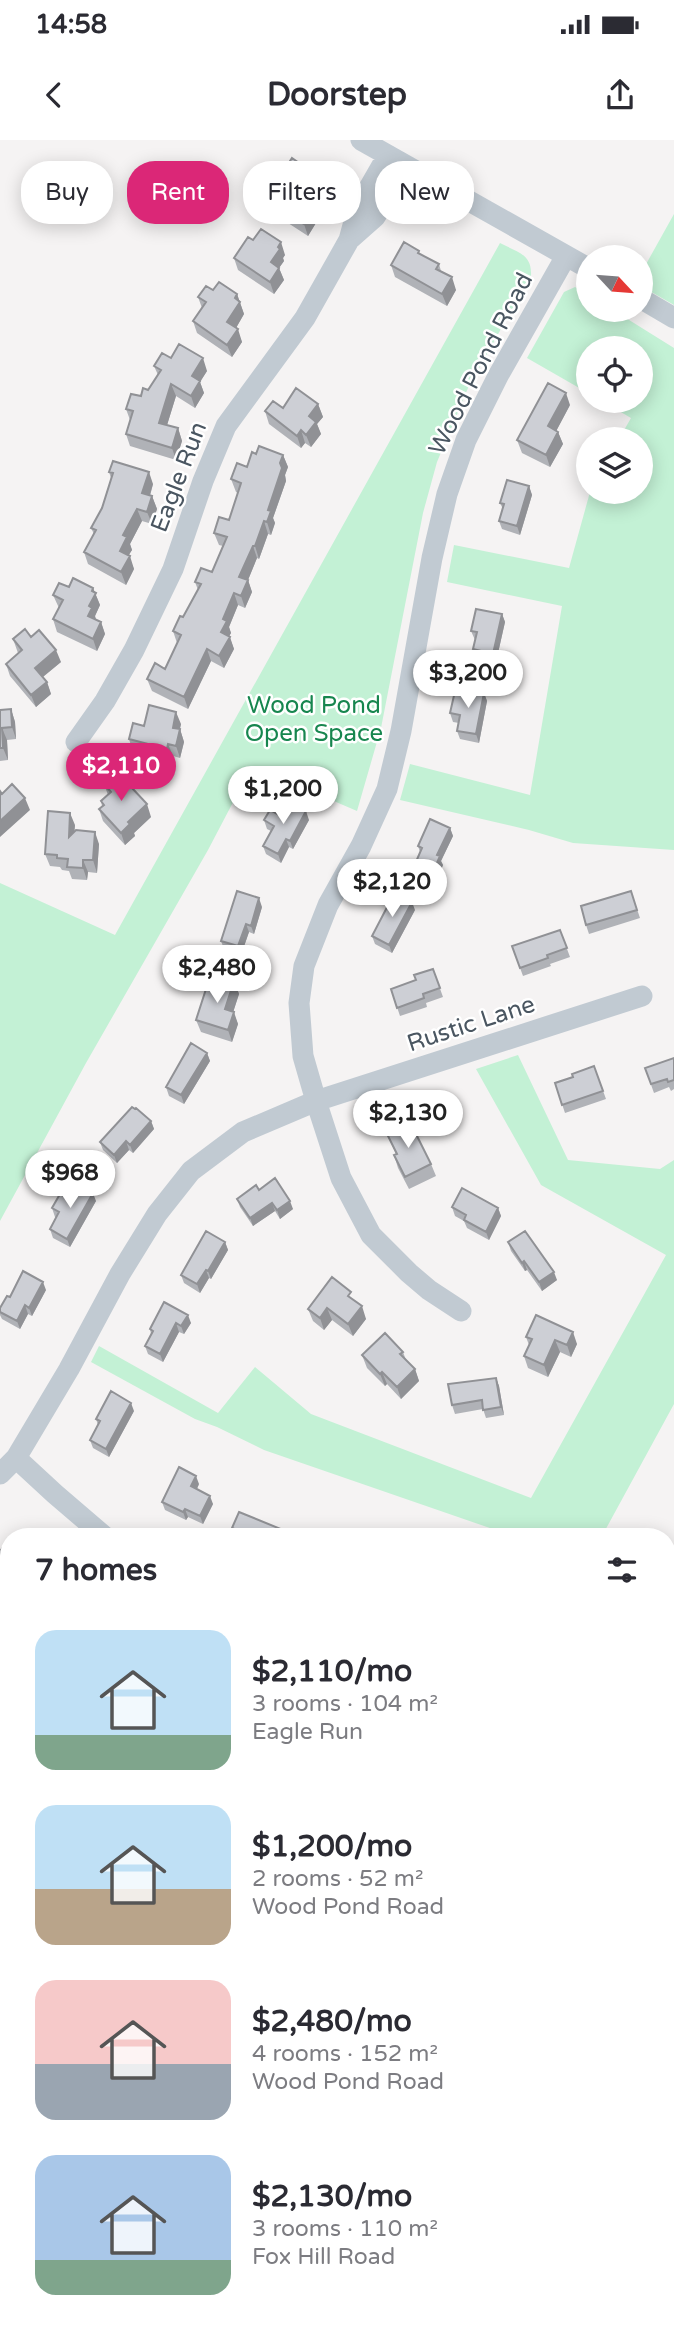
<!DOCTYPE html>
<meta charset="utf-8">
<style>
:root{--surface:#fff;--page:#f7f7f7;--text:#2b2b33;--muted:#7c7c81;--accent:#db2777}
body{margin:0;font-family:"Varela Round",sans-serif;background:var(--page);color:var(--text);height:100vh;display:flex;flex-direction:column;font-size:26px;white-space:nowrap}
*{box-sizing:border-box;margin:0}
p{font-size:23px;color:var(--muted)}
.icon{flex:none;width:38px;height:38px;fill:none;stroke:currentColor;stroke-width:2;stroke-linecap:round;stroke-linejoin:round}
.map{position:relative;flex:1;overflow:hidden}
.side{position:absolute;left:0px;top:1388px;width:676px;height:800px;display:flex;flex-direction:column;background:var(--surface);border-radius:28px 28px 0 0;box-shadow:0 4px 18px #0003}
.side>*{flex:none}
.top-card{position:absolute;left:21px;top:21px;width:634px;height:63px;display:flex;gap:14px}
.needle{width:46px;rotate:116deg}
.tools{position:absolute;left:576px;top:105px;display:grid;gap:14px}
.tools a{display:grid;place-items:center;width:77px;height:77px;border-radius:50%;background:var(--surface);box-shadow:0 4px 18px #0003;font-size:35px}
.price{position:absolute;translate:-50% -60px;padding:0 16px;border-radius:24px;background:#fff;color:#222;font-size:23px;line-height:46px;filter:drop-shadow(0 2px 4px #0008)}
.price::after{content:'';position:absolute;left:50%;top:42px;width:21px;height:16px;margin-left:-10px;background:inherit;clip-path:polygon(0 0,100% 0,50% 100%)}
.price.current{background:var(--accent);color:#fff}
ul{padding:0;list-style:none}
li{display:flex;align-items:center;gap:21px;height:175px;padding:0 35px}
li span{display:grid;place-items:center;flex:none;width:196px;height:140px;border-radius:21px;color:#555}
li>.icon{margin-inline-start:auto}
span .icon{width:84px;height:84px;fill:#fffc;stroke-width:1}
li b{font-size:30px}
h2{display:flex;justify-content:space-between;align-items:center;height:84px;padding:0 35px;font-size:30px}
.tag{padding:0 24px;border-radius:28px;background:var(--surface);box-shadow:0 4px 18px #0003;font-size:24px;line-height:63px}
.tag.current{background:var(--accent);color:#fff}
.status{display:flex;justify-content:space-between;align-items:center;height:49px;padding:0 35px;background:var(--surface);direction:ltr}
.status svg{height:19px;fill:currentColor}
header{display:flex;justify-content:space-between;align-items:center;height:91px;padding:0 35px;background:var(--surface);font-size:32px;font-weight:700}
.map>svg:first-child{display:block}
</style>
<div class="status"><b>14:58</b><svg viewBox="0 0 49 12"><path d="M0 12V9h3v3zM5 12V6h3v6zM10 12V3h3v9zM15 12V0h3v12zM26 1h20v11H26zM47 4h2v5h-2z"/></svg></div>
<header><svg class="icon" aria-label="back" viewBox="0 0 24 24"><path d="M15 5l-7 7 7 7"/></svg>Doorstep<svg class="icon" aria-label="share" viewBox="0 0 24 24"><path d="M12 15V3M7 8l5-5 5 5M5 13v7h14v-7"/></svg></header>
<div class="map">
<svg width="674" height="2186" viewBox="0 0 674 2186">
<rect width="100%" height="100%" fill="#f5f3f3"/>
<!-- green -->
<path fill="#c3f1d5" d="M674,74V165L641,146L640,135Z
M500,103C517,112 532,114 531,135L468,248L437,322L423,373L381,588L357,671L252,626L208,710L86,923L0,1081V743L115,795Z
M575,147L588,154V170H613L674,208V710L573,703L529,690L400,660L410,624L530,655L562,466L447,442L454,405L569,428L590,352H640V299H619L631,278L602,261H640V208H588V253L527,218L564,152Z
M518,915L568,1020L660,1029L674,1020V1264L602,1396H513L264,1310L217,1287L195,1279L91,1222L99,1206L218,1273L255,1227L311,1274L531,1358L666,1115L541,1045L476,929Z
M674,1704V1932L667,1945V1706Z"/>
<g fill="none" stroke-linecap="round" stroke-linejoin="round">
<!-- stream -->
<path stroke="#90daee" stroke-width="5" d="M667,1772L674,1764
M0,2152L6,2147L9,2140"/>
<!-- minor -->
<path stroke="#c1cad2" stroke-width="21" d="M361,0L588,128
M349,100L375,77L407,26
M640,158L674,178
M76,602L105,561L134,510L173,429L203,341L226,286L305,178L349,100L358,67L388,15
M461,1171L429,1150L409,1133L371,1095L341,1038L316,961L303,916L299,863L304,826L328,765L361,706L387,649L401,591L432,418L447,354L466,300L498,236L566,116
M16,1318L55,1354L104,1396
M0,1334L16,1318L69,1229L120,1134L157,1074L191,1031L243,992L316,961L642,856
M667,1563L674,1560
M0,1899L9,1903
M667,2139L674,2131
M622,2179L639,2186"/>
</g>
<!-- wall -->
<path fill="#b0b2b7" d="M279,38L319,46L313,56L314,60L312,64L319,78L308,96L265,68L260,56Z
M253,100L285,115L283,118L284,121L279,128L284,140L274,154L238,130L234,118Z
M439,124L441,131L456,150L447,166L395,137L391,125Z
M213,150L237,154L244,174L236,188L242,202L232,217L197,193L193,181L202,168L198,157Z
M171,218L207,231L200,242L204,253L195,268L176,256L167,285L178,288L182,301L176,320L130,306L126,294L130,280L126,269L148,250L158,235L154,226Z
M318,264L323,277L317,284L321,294L311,307L305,303L301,308L269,284L265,271L283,268Z
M570,265L556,291L558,292L563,304L550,327L522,313L517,300Z
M256,314L283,315L288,327L285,335L286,341L273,378L275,383L271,395L268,394L259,419L257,418L248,440L252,452L245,468L238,465L229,487L231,493L229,496L234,509L224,528L211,521L188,569L152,551L147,539L165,529L177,503L173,491L183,477L198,450L195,442L212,432L223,406L219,405L214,393L229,380L238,353L236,352L231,339L247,327Z
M109,332L153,344L150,356H152L157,369L152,384L142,381L130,404L132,410L128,415L134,429L126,445L88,424L84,412L94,394L91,388L102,368L111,338Z
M529,346L532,355L520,395L502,389L499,381L503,369L500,363Z
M69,447L93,448L100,465L95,476L96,480L101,482L105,494L97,511L57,492L53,479L59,468L53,455Z
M502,474L505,482L496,522L476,518L473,509L475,500L471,491Z
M13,499L61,522L43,537L47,542L51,554L36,567L10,536L6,524L18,513Z
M462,552L484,553L487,561L479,603L460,599L457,591L459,583L453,582L450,573Z
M11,569L15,582L16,599L7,600L8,620L0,621V570Z
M181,584L180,589L184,602L180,618L173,616L172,621L133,612L129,599L144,586Z
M104,644L151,677L134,693L135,696L125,705L103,681L99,669L102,666L101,661L108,655Z
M279,675L309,680L293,709L289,707L281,723L266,714L263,706L271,691L267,689L264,680Z
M75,685L74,692L99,704L97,733L88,732L87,740L72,739L69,731L62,730L60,727L50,726L45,714Z
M450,688L453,696L441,721L443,725L436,741L418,732L415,724L420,712L418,706Z
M634,760L640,778L589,794L586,785Z
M262,767L254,794L249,792L241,815L224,809L221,801Z
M415,770L392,813L375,804L372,796Z
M560,790L570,817L550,824L551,826L523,836L512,806Z
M433,829L443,857L426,863L427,867L400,876L391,849L416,840Z
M234,841L239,854L233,872L238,884L232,902L201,892L196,880L212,851Z
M207,913L210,921L184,964L169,956L166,947Z
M674,918V949L671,951L669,947L654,953L645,928Z
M594,926L606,959L565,973L555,943L573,937Z
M151,981L154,989L133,1013L129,1010L117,1023L103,1010L100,1002Z
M387,994L431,1024L436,1036L409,1049L398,1028L394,1015L396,1014Z
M259,1050L293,1069L280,1079L275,1071L253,1086L240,1067L237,1059Z
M68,1058L96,1061L70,1107L53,1098L50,1089L57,1077H55L52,1068Z
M452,1067L498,1068L501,1076L489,1100L467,1088L464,1081L455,1076Z
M225,1102L228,1110L211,1139L209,1138L200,1153L184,1143L181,1135Z
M508,1102L557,1140L542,1151L527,1130L525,1131L511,1111Z
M46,1150L32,1176L28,1174L20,1189L2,1179L0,1175V1168L10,1157Z
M354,1161L366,1179L353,1196L332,1180L324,1190L313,1181L308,1169Z
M164,1162L191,1183L184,1194L179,1192L163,1222L148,1214L145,1206L151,1194L150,1189Z
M536,1175L577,1204L571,1217L560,1212L548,1237L528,1228L524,1216L529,1205L526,1197Z
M403,1212L406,1220L415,1229L419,1241L401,1259L387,1244L385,1246L367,1228L362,1215Z
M496,1238L499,1246L504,1275L486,1278L483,1269L455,1274L452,1265Z
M134,1271L109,1317L93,1308L90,1300L98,1285L96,1279Z
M199,1344L197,1349L213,1364L203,1384L188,1377L186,1380L165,1370L162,1362Z
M232,1388L288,1392L290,1396H235Z
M9,1400V1430L7,1426L1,1421L0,1418V1411Z
M9,1797V1829L0,1825V1800Z
M0,1963L9,1967V2001L0,1997Z
M328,2179H351L347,2186H339L329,2180Z
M420,2179H486L487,2181L485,2186H426L422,2184Z"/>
<!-- shaded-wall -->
<path fill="#909195" d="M315,34L319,46L313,56L314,60L308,71L303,58L307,46Z
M315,66L319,78L308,96L304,84Z
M281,102L285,115L283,118L284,121L279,128L284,140L274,154L270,142L271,122Z
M452,137L456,150L447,166L442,154Z
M237,154L244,174L232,195L227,182L235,158Z
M238,189L242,202L232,217L227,205Z
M203,218L207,231L200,242L204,253L195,268L191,256L192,236Z
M171,244L176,256L164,295L159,283Z
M566,253L570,265L552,299L548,286Z
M318,264L323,277L317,284L321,294L311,307L306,295L309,276Z
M178,288L182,301L176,320L172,308Z
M301,290L305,303L301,308L297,296Z
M558,292L563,304L550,327L546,315Z
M283,315L288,327L285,335L286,341L273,378L275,383L271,395L267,382L268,370Z
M149,332L153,344L147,365L142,353Z
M529,346L532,355L520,395L517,386Z
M152,356L157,369L152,384L147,372Z
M137,369L142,381L130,404L132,410L124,423L120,411L123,395Z
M264,381L268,394L259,419L255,406Z
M253,406L257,418L248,440L252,452L245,468L241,456L239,437Z
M130,416L134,429L126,445L121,432Z
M93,448L100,465L95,476L96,480L88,476L92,451Z
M234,453L238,465L229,487L231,493L225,504L221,492L223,479Z
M502,474L505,482L496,522L493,514Z
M101,482L105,494L97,511L93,499Z
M230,497L234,509L224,528L219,516Z
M207,509L211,521L188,569L184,557Z
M56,510L61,522L39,540L35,528Z
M47,542L51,554L36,567L31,555Z
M484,553L487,561L479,603L476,594Z
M11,569L15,582L16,599L12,587Z
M176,572L181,584L177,600L173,588Z
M2,588L7,600L8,620L3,608Z
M180,589L184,602L180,618L176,606Z
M168,604L173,616L172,621L167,609Z
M25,658L30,670L0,697V681Z
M147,664L151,677L134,693L135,696L125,705L121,693L128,682Z
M306,671L309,680L293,709L290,701Z
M70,673L75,685L73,709L69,697Z
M450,688L453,696L441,721L443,725L436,741L433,732L437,715Z
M95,692L99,704L97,733L93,720Z
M286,699L289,707L281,723L278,714Z
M83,720L88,732L87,740L83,728Z
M259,758L262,767L254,794L251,786Z
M412,762L415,770L392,813L389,805Z
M246,784L249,792L241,815L238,806Z
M234,841L239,854L230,882L225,869Z
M234,872L238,884L232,902L228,890Z
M207,913L210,921L184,964L181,955Z
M151,981L154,989L133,1013L130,1005Z
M126,1001L129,1010L117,1023L114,1015Z
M93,1053L96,1061L70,1107L67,1099Z
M290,1061L293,1069L280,1079L277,1070Z
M272,1063L275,1071L253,1086L250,1078Z
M498,1068L501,1076L489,1100L486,1092Z
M225,1102L228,1110L211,1139L208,1131Z
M524,1121L527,1130L525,1131L522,1123Z
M206,1130L209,1138L200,1153L197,1144Z
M554,1132L557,1140L542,1151L539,1142Z
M43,1142L46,1150L32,1176L29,1168Z
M25,1165L28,1174L20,1189L17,1181Z
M362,1166L366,1179L353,1196L348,1184Z
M327,1168L332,1180L324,1190L320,1178Z
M188,1175L191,1183L184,1194L181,1186Z
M176,1183L179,1192L163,1222L160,1214Z
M573,1192L577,1204L571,1217L567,1205Z
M555,1200L560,1212L548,1237L544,1225Z
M415,1229L419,1241L401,1259L397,1247Z
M382,1232L387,1244L385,1246L380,1234Z
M496,1238L499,1246L504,1275L501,1267Z
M131,1263L134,1271L109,1317L106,1309Z
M196,1336L199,1344L194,1355L191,1346Z
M210,1356L213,1364L203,1384L200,1376Z
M185,1369L188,1377L186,1380L183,1372Z
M670,2036L673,2044L667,2051V2039Z
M344,2179H351L347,2186H344L342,2181Z
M479,2179H486L487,2181L485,2186H475Z"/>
<!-- building -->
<path fill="#cdcfd5" stroke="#909195" stroke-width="2" d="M292,18L315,34L307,46L310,48L303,58L315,66L304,84L260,56L268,44L271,46L277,37L279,38Z
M261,89L281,102L278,107L280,109L271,122L279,128L270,142L234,118L248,97L253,100Z
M404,102L419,111L418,113L439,124L436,129L452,137L442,154L391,125Z
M219,142L237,154L235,158L240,162L227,182L238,189L227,205L193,181L206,162L198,157L206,146L213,150Z
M179,204L203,218L192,236L200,241L191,256L171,244L159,283L178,288L172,308L126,294L133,271L126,269L131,254L141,256L143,248L148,250L161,230L154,226L162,213L171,218Z
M548,243L566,253L548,286L558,292L546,315L517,300Z
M296,248L318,264L309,276L316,282L306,295L301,290L297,296L265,271L273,261L283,268Z
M259,306L283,315L280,323L282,328L268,370L271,371L267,382L264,381L255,406H253L239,437L248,440L241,456L234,453L223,479L227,481L221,492L230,497L219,516L207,509L184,557L147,539L155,523L165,529L181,495L173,491L180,476L183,477L201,444L195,442L201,428L212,432L227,397L214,393L219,377L229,380L241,343L231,339L237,323L247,327L252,312L256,314Z
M113,321L149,332L142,353L152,356L147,372L137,369L123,395L127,397L120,411L130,416L121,432L84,412L96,390L91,388L102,368L113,333L109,332Z
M507,340L529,346L517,386L499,381L504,364L500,363Z
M73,438L93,448L92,451L96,453L89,466L92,468L88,476L101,482L93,499L53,479L63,460L53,455L59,443L69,447Z
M476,469L502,474L493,514L473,509L477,492L471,491Z
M25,489L31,497L39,490L56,510L35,528L47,542L31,555L6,524L22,510L13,499Z
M463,549L484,553L476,594L457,591L460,575L450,573L455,551L462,552Z
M149,565L176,572L173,588L180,589L176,606L168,604L167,609L129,599L133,583L144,586Z
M11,569L12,587L2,588L3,608H0V570Z
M117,632L147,664L128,682L130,684L121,693L99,669L104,665L101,661L111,652L104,644Z
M12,644L25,658L0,681V651L2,654Z
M287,661L306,671L290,701L286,699L278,714L263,706L274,686L264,680L270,670L279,675Z
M48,671L70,673L69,697L76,690L95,692L93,720H83V728L67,727L68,719L57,718V715L45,714Z
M430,679L450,688L437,715L440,716L433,732L415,724L422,708L418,706Z
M237,751L259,758L251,786L246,784L238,806L221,801Z
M631,751L637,770L586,785L581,766Z
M395,752L412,762L389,805L372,796Z
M560,790L567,808L547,815L548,818L520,828L512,806Z
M433,829L440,848L423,854L424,858L397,868L391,849L416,840L414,835Z
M217,836L234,841L225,869L234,872L228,890L196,880L206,849L212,851Z
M191,903L207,913L181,955L166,947Z
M674,918V940L668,942L667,939L651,944L645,928Z
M594,926L603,951L562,965L555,943L573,937L572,934Z
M132,967L135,969L136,968L151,981L130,1005L126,1001L114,1015L100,1002Z
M410,982L431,1024L405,1037L394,1015L397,1014L387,994Z
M275,1038L290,1061L277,1070L272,1063L250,1078L237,1059L256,1045L259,1050Z
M76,1043L93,1053L67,1099L50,1089L59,1072L52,1068L60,1054L68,1058Z
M462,1048L498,1068L486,1092L464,1080L466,1075L452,1067Z
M206,1091L225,1102L208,1131L206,1130L197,1144L181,1135Z
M525,1091L554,1132L539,1142L524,1121L522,1123L508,1102Z
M23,1131L43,1142L29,1168L25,1165L17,1181L0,1172V1168L7,1156L10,1157Z
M332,1137L351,1152L348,1156L362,1166L348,1184L327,1168L320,1178L308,1169Z
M164,1162L188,1175L181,1186L176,1183L160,1214L145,1206L153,1191L150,1189Z
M536,1175L573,1192L567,1205L555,1200L544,1225L524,1216L532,1199L526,1197Z
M385,1193L403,1212L400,1214L415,1229L397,1247L382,1232L380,1234L362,1215Z
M496,1238L501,1267L483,1270L482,1260L452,1265L448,1244Z
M111,1251L131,1263L106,1309L90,1300L100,1281L96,1279Z
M179,1327L196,1336L191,1346L210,1356L200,1376L185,1369L183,1372L162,1362Z
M239,1372L288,1392L286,1396H252L232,1388Z
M9,1400V1425L5,1422L7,1420L0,1414V1411Z
M3,1794L9,1797V1822L0,1818V1800Z
M0,1963L9,1967V1991L0,1987Z
M432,2179H479L475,2186H469L453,2179L450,2186H447Z
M532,2182L540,2186H530Z"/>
<g text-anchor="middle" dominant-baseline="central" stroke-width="5" stroke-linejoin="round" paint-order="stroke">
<!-- street labels -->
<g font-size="24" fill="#4a5661" stroke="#fff">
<text transform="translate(481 224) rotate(-63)">Wood Pond Road</text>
<text transform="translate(179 337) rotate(-69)">Eagle Run</text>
<text transform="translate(471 884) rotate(-18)">Rustic Lane</text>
</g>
<!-- park labels -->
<g font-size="24" fill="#17864f" stroke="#fff">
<text x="314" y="565">Wood Pond<tspan x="314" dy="28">Open Space</tspan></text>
</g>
</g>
</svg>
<div class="tools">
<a><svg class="needle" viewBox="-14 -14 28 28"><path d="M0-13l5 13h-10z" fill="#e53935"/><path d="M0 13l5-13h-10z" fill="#7c7c81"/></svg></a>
<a><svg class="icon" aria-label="locate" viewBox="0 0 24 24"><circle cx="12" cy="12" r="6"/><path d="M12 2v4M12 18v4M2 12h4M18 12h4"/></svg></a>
<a><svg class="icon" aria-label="layers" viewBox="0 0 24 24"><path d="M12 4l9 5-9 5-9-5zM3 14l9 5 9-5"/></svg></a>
</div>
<b class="price" style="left:468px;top:570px">$3,200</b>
<b class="price current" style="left:121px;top:663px">$2,110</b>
<b class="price" style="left:283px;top:686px">$1,200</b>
<b class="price" style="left:392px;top:779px">$2,120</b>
<b class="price" style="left:217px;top:865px">$2,480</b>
<b class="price" style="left:408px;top:1010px">$2,130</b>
<b class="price" style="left:70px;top:1070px">$968</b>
<div class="top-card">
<a class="tag">Buy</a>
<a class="tag current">Rent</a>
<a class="tag">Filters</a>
<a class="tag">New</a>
</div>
<section class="side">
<h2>7 homes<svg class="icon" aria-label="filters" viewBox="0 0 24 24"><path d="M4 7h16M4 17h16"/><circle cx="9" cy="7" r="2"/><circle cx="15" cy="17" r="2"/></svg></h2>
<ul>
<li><span style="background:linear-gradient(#bfe0f5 75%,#7fa58c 0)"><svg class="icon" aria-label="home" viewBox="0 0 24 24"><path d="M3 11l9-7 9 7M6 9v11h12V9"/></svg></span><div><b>$2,110/mo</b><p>3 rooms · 104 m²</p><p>Eagle Run</p></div></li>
<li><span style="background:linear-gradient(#bfe0f5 60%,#b9a48a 0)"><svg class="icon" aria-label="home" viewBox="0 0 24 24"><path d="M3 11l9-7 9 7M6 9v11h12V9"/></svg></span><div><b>$1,200/mo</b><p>2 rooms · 52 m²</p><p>Wood Pond Road</p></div></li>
<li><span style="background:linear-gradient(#f6c9c9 60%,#9aa5b1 0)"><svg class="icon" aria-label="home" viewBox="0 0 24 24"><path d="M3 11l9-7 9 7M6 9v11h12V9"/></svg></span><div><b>$2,480/mo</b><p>4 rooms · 152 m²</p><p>Wood Pond Road</p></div></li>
<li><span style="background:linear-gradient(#a9c7e8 75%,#7fa58c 0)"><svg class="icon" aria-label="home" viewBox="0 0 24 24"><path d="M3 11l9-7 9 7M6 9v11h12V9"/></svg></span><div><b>$2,130/mo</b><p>3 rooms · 110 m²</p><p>Fox Hill Road</p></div></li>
</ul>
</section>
</div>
